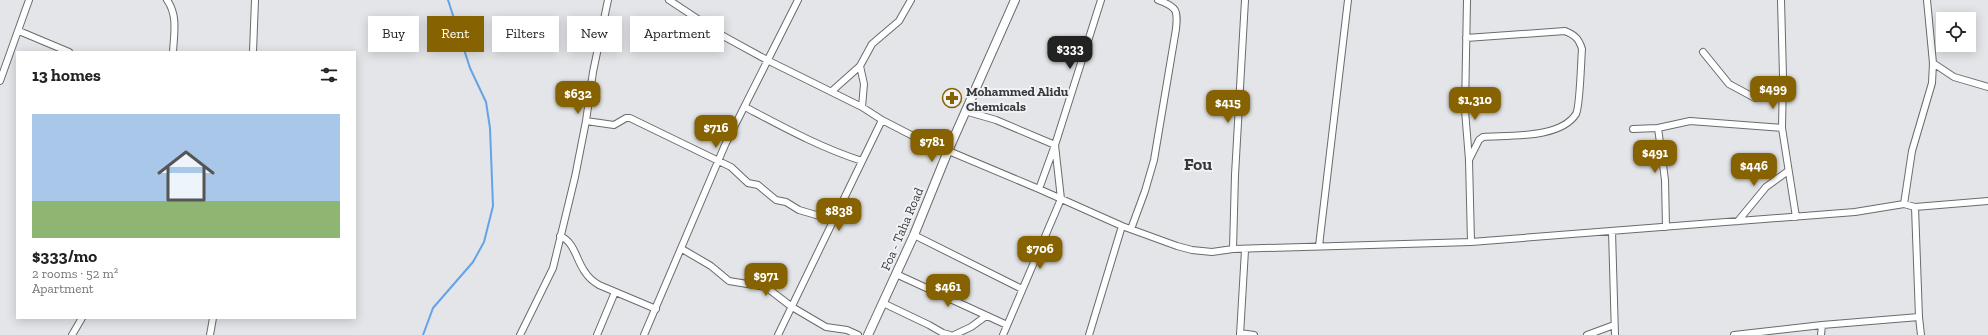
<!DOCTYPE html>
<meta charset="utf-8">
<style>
:root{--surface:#fff;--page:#f6f6f6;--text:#222;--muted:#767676;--line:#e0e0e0;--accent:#876200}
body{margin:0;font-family:"Zilla Slab",serif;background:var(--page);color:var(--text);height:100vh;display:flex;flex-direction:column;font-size:15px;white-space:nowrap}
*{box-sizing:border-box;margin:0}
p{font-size:13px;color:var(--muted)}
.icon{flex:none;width:22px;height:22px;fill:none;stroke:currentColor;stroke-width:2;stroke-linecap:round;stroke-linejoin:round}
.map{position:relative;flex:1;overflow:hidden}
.details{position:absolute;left:16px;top:51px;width:340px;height:268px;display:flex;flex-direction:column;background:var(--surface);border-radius:0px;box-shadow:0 2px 10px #0003}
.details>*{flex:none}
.guide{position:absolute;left:368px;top:16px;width:380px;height:36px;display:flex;gap:8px}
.tools{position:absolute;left:1936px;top:12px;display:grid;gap:8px}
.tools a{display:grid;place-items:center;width:40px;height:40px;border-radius:0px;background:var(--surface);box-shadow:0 2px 10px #0003;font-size:20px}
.price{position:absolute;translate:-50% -34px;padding:0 9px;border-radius:8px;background:var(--accent);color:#fff;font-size:13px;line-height:26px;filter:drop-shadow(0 1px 2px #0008)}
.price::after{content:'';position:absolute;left:50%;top:24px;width:12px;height:9px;margin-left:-6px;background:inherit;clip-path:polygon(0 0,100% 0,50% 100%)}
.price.active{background:#222;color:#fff}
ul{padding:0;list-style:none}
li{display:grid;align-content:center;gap:8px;height:212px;padding:0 16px}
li+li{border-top:1px solid var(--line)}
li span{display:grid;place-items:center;height:124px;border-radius:0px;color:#555}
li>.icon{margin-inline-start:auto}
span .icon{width:72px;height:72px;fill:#fffc;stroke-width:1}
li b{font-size:17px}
h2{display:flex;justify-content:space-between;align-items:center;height:48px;padding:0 16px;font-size:17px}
.tag{padding:0 14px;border-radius:0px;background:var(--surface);box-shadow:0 2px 10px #0003;font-size:14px;line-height:36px}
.tag.active{background:var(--accent);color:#fff}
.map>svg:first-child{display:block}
</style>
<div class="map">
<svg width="1988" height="335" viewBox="0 0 1988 335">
<rect width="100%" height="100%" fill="#e3e5e8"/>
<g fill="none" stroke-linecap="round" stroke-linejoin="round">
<!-- stream -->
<path stroke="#63a3e8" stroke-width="2" d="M423,335L433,308L473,262L484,242L493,206L490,128L486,102L470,68L448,0"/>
<defs>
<path id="minor" d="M167,0C178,15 174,34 173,52
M669,0L725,37L767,60L862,107L882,120L913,136L1039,189L1122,226L1177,246L1192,250L1212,252L1233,249L1471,242L1855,212L1904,204L1915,207L1988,201
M1467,0L1465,110L1469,160L1471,242
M1781,0L1783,76L1782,128L1796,217
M19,31L69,52
M1466,38L1565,31C1575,35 1579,39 1582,49C1581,61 1580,107 1576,114C1560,139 1509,135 1483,137L1479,140L1469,160
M253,52L255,0
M1703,52L1729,84L1755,98L1782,94
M1933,63L1954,77L1988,87
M860,66L864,84L862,107
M0,81L29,0
M832,91L860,66L872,44L899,21L911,0
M745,107C783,127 821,148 862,161
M965,111L996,120L1055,145
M586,121L614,125L626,118H630L731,167L748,183L758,185L776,200L786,202L799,210L823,217L833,222
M1658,128L1690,121L1782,128
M1633,129L1658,128L1665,180L1666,227
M1039,189L1055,145L1101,0
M1904,204L1912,151L1932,83L1933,63L1927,0
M1915,207L1919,317L1921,335
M1738,221L1766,187L1788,171
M1131,229L1145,191L1154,160L1176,29C1178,10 1177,7 1158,0
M1612,231L1615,335
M914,235L1022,289
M560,236C575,242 576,260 585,272C588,277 594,282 599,285L656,309
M1319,246L1348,0
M682,249L711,266L729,281L766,287L792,307L826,327L847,330L858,335
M1233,249L1235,175L1245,0
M896,274L1007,325
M883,303L929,325L943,333L950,335
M1240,333L1254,335
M72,335L82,318
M210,335L213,318
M520,335L553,268L575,177L586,121L593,72L608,0
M597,335L615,292
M644,335L725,145L798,0
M778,335L882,120
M954,335L971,327L986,316
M1003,335L1061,199L1055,145
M1089,335L1122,226
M1240,335L1245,250
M1587,335L1614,325
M1734,335L1822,325
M1821,335L1822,325L1919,317"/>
<path id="tertiary" d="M868,335L914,235L948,151L1015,0"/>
</defs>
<!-- minor casing -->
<use href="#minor" stroke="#696b6e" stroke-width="8"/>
<!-- tertiary casing -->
<use href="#tertiary" stroke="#696b6e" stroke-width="10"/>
<!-- minor -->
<use href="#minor" stroke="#fff" stroke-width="6"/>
<!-- tertiary -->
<use href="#tertiary" stroke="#fff" stroke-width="8"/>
</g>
<!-- icons -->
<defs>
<symbol id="pharmacy-ring" viewBox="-11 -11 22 22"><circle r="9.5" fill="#f0f2f5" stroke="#876200" stroke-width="1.5"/><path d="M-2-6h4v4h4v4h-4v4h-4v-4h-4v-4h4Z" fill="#876200"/></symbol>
</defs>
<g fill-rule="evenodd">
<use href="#pharmacy-ring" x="941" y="87" width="22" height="22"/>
</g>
<g text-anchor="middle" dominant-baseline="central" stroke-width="4" stroke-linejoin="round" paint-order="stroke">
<!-- poi labels -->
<g font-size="13" font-weight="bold" fill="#373839" stroke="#f0f2f5" text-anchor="start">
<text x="966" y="91">Mohammed Alidu<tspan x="966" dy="15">Chemicals</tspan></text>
</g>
<!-- street labels -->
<g font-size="13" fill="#373839" stroke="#f0f2f5">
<text transform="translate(902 229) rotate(-67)">Foa - Taha Road</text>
</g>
<!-- district labels -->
<g font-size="17" font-weight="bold" fill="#373839" stroke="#f0f2f5">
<text x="1198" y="164">Fou</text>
</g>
</g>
</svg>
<div class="tools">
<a><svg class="icon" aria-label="locate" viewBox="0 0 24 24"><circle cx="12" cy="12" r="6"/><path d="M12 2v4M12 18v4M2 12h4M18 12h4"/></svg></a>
</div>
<b class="price active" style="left:1070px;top:70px">$333</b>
<b class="price" style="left:1773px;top:110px">$499</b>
<b class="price" style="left:578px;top:115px">$632</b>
<b class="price" style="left:1475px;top:121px">$1,310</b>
<b class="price" style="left:1228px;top:124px">$415</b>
<b class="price" style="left:716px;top:149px">$716</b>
<b class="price" style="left:932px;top:163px">$781</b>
<b class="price" style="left:1655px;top:174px">$491</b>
<b class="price" style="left:1754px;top:187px">$446</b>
<b class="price" style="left:839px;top:232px">$838</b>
<b class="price" style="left:1040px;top:270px">$706</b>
<b class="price" style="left:766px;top:297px">$971</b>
<b class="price" style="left:948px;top:308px">$461</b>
<div class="guide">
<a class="tag">Buy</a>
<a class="tag active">Rent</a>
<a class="tag">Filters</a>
<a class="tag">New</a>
<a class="tag">Apartment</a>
</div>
<section class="details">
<h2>13 homes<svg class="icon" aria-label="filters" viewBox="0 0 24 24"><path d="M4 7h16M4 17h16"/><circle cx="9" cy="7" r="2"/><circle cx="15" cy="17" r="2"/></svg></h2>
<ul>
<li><span style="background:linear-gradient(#a9c7e8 70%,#8fb573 0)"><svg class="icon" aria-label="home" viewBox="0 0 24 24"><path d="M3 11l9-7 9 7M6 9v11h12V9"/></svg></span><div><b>$333/mo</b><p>2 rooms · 52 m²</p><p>Apartment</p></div></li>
</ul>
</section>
</div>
